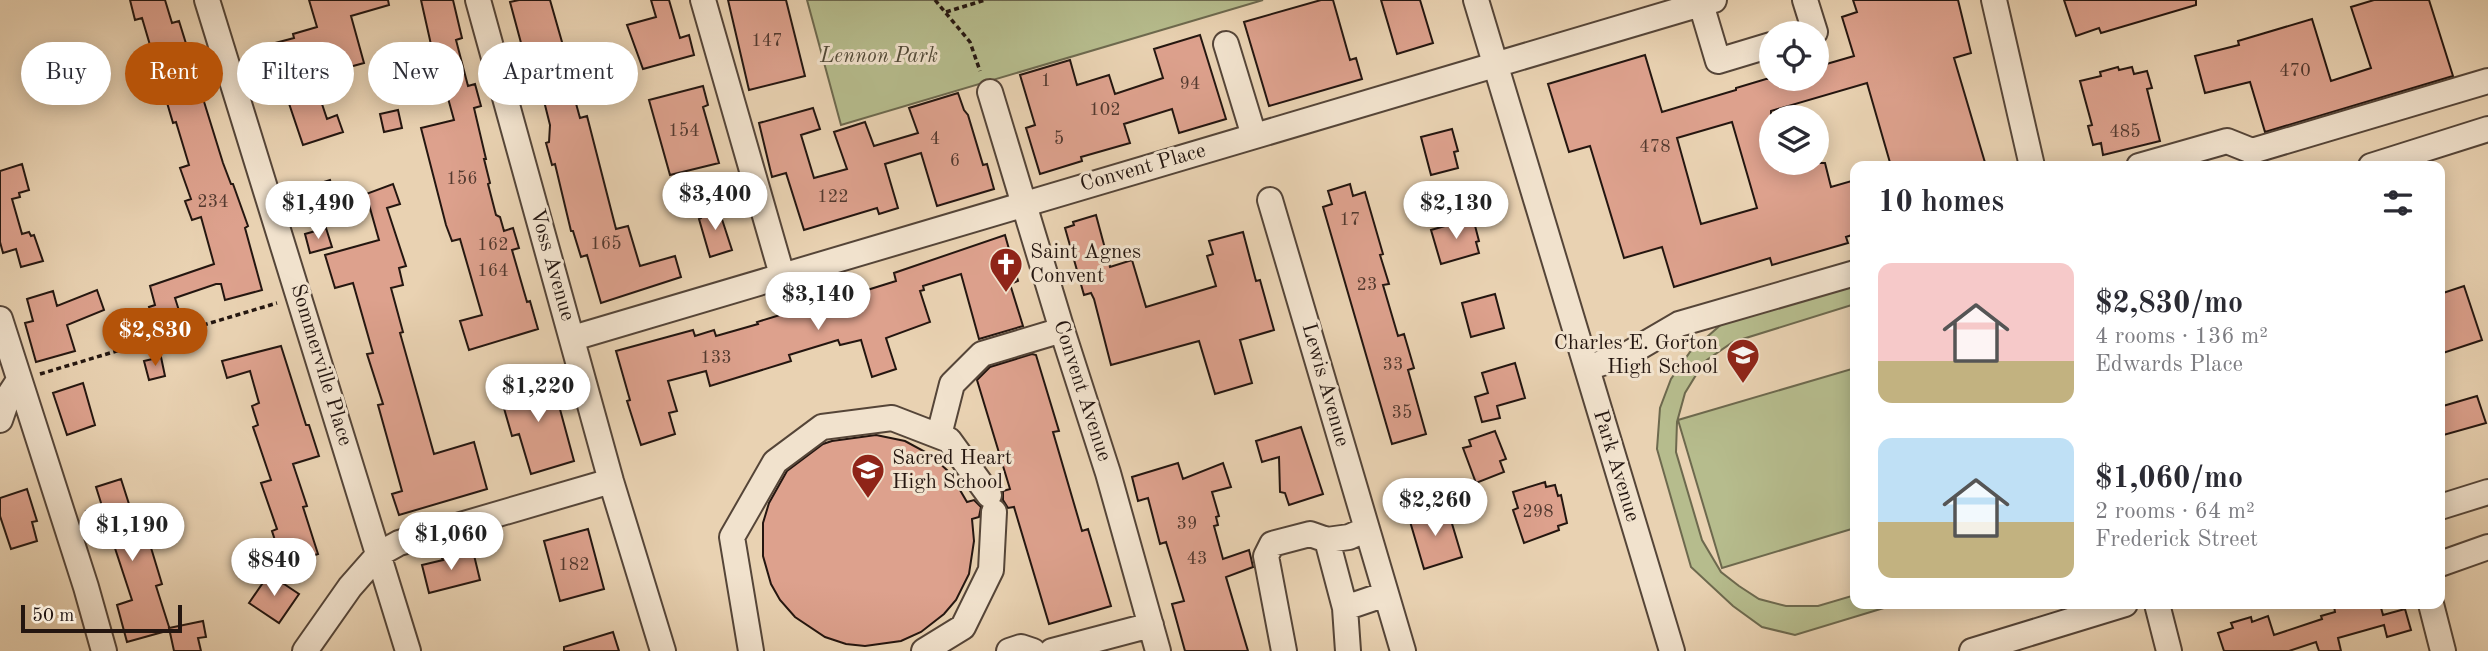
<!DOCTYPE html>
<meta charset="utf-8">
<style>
:root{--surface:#fff;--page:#f7f7f7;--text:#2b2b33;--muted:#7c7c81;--accent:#b45309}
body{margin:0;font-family:"Old Standard TT",serif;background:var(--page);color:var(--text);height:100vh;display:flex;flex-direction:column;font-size:26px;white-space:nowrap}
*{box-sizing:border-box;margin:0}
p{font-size:23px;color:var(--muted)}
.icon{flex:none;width:38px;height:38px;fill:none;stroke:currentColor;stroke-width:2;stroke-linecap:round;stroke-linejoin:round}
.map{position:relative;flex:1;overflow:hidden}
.sheet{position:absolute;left:1850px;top:161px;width:595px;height:448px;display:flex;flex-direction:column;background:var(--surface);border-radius:14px;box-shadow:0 4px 18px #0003}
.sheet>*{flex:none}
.hud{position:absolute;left:21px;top:42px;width:665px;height:63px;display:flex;gap:14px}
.buttons{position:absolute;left:1759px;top:21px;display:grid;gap:14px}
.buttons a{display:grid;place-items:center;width:70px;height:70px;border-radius:50%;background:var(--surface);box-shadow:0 4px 18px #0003;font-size:35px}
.scale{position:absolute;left:21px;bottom:18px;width:161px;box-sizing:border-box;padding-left:7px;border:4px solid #241610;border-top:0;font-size:19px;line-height:24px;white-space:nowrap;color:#241610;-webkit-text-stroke:5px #f1e2cd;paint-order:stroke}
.price{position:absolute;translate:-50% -60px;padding:0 16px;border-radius:24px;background:#fff;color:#222;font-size:23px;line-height:46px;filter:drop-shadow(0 2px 4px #0008)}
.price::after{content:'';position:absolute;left:50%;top:42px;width:21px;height:16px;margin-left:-10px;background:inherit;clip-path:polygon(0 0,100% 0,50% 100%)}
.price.active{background:var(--accent);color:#fff}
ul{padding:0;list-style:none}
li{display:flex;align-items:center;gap:21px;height:175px;padding:0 28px}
li span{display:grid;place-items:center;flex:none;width:196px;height:140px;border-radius:14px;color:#555}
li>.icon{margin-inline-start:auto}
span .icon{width:84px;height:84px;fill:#fffc;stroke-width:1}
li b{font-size:30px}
h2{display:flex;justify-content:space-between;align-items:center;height:84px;padding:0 28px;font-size:30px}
.pill{padding:0 24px;border-radius:32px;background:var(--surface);box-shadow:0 4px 18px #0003;font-size:24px;line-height:63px}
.pill.active{background:var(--accent);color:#fff}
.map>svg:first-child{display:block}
</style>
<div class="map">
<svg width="2488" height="651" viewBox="0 0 2488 651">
<rect width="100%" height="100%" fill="#e9d2b2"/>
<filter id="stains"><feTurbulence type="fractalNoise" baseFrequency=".00286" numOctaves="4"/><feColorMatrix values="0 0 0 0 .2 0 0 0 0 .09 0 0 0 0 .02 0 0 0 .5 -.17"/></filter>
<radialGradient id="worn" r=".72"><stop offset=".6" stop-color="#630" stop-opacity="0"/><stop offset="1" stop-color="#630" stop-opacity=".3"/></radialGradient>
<!-- green -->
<path fill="#b6bc8d" stroke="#6d694e" stroke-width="2" d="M807,0H1263L841,125Z
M1855,283V304L1733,342L1704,362L1685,393L1677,422L1676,452L1702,540L1721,572L1739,586L1759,599L1786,606H1818L1855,595V604H1897L1795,635L1762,627L1733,606L1691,567L1657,449L1660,408L1671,379L1690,352L1724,322Z
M1855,368V528L1722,568L1678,420Z"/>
<!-- building -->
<path fill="#dda18d" stroke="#241610" stroke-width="2" fill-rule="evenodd" d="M130,0H165L172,23L179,21L223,163L231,184H233L248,226L245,228L262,290L225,300L221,284H216L175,298L182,320L156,328L149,307L155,305L150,286L214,264L201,217L192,220L185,201L191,199L180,168L189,165L176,122L173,123L142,18L135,20Z
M309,0H388L389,5L351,16L364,63L313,77L327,119L337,115L343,132L303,145L277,68L266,71L260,47L294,38L293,34L317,27Z
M421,0H453L462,38L456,40L468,86L475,84L481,106L474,108L486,159H484L490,183L488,184L496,215L500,217L504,231L513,228L519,248L512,250L527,302L530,301L538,329L469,350L460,321L482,315L460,239L452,241L446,225L421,128L454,120L440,69L414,76L409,55L432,49Z
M519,0H550L568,63L578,60L585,85L572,89L580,118L587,116L616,229L628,226L640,266L675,256L681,277L601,303L587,255L581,257L573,231H571L555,164L552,165L546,143L549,142L550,125L542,93L535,95L510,2Z
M651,0H669L680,38L689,35L694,55L643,69L627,25L656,17Z
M728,0H786L805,76L749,90Z
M1321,0H1333L1350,60L1356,58L1362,79L1269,106L1244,22Z
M1381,0H1420L1433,43L1397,54Z
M1853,0H1958L1971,53L1954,58L1986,166H1891L1867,83L1771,111V163H1825L1831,187L1855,180V234L1846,237L1848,243L1772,265L1770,258L1674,287L1662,247L1624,258L1590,146L1569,152L1548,84L1645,55L1662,112L1736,90V88L1766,79H1816V67L1854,56L1842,17L1857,12ZM1732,122L1757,208L1701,224L1677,138Z
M2064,0H2196V5L2101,33L2099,28L2076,36Z
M2374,0H2429L2453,76L2265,132L2250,82L2205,93L2195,56L2239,45L2238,41L2312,19L2331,81L2371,68L2351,7Z
M1200,35L1226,119L1179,133L1172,109L1124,124L1130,143L1081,157L1082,161L1040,174L1026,128L1035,125L1020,75L1070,60L1077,85L1109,75L1115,94L1163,78L1154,49Z
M2118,67L2119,70L2132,67L2134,74L2147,71L2152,88L2147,89L2160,141L2103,155L2101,143L2093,145L2088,126L2092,125L2080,81L2101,76L2100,72Z
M703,86L708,105L703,107L719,163L670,175L649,100Z
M958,93L964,110L968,115L983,165L987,164L994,189L937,206L921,153L885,164L898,208L879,214L877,208L804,230L786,173L772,177L759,123L813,108L820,129L801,135L814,178L847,169L834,132L865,122L874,146L918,133L909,108Z
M398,110L402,128L384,132L380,114Z
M1452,129L1458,151L1454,152L1458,168L1431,175L1421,137Z
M22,164L29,190L19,193L20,197L12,199L22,234L29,232L31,236L34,235L43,261L21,267L16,249L3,253L0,242V171Z
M330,180L335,198L310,206L305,188Z
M393,184L400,204L387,208L406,266L399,268L403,285L391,288L403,332L400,333L434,454L474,442L487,489L399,515L392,494L402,491L378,405L383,404L367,354L373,353L353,283L335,288L325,255L379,240L366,194Z
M1350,184L1353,196L1365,192L1383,254L1380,255L1389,284L1383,285L1398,336L1404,334L1414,368L1408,370L1426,434L1392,444L1323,207L1332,204L1328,191Z
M718,207L732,250L710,257L699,219L701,218L699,213Z
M1096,215L1110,267L1132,260L1146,307L1216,286L1207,256L1213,254L1209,241L1243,232L1256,281L1260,280L1274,330L1240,340L1252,383L1215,394L1199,341L1111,365L1094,299L1091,293L1084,295L1065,228L1074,225L1073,222Z
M1473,218L1479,241L1476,242L1479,253L1441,264L1431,230Z
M326,228L332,247L310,253L305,234Z
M1005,235L1018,281L1010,284L1023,326L979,339L961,274L923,286L924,290L920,291L930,322L886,338L896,369L872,377L861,340L840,345L838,340L789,355L791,361L710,386L706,371L668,381L677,411L669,413L675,434L641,445L627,401L630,400L616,351L693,330L695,336L714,330L716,336L758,324L757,322L780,315L802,308L803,310L896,281L894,273Z
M2464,286L2482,340L2443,353L2440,341V294Z
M97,290L104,310L67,325L75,351L36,362L25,323L33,321L27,299L53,291L57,306Z
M1495,294L1504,328L1471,337L1462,303Z
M281,346L306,425H309L319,456L293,464L307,506L303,507L318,554L283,565L272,531L277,529L261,483L271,480L253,427L258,425L252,406L259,403L250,371L227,378L222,361Z
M1032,354L1036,355L1059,431L1053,432L1082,531L1088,529L1111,606L1049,624L1014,507L1008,508L1003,500V491L1010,489L977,380L990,367Z
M161,357L165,376L149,380L144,361Z
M1515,363L1525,398L1497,406L1500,418L1482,422L1475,397L1488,393L1482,373Z
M551,376L574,461L531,474L519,434L512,436L499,391Z
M83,383L95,425L67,435L53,393Z
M2477,396L2486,423L2440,436V413L2444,411L2443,406Z
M1301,427L1323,494L1289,505L1285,493L1280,492L1279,457L1262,462L1256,441Z
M1495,431L1506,459L1500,461L1504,472L1476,483L1463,448L1471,446L1469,440Z
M876,435L905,441L931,455L950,473L967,502L974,500L981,507L979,517L972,519L974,541L969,574L956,600L944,614L921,632L901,641L865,646L846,644L825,637L795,617L780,600L771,584L763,556V523L769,503L787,471L823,444L832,441Z
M1178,463L1183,479L1223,463L1231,487L1212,492L1219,516L1216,517L1218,525L1214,526L1223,559L1249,550L1251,558L1253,567L1226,577L1248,651H1185L1172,604L1184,601L1166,542L1160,544L1148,498L1138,501L1132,477Z
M121,479L136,526L143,524L152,551L162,584L156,586L170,630L127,642L117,605L132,600L107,524L92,528L86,511L102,506L96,487Z
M1545,482L1546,487L1555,485L1558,496L1561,495L1567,523L1558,526L1559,530L1524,543L1513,510L1518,508L1513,492Z
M27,489L37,521L32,522L37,541L11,549L0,516V498Z
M1447,507L1462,557L1424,569L1409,518Z
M588,529L604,589L560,601L544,541Z
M473,551L480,580L429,593L422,565L443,560L442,558L457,553L458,556Z
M269,574L299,594L279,623L249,603Z
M2343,604H2380L2383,615L2405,609L2411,630L2387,637L2384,625L2338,638L2341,651H2319L2316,642L2289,651H2224L2218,633L2233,628L2231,623L2251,617L2252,622L2268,616L2274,635L2322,619L2321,616L2335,612L2334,606Z
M203,621L206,637L198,638L201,651H174L169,628Z
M613,632L619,651H564V647Z"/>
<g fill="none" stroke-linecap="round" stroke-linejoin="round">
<defs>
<path id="minor" d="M207,0L408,651
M478,0L611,481L663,651
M703,0L782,275
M1476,0L1672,651
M1805,0L1815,32L1811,33
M1994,0L2032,166
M1701,4L1718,61L1771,45
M1226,44L1254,136
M990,92L1062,330L1108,473L1158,651
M2139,166L2227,141L2252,151L2488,81
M2371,166L2488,129
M1270,200L1403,651
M0,319L86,587L104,651
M573,338L1714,0
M1587,368L1626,355L1679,324L1855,273
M0,420L8,397L19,380
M939,435L952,384L982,354L1062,330
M2440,507L2488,492
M1327,540L1345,608L1348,651
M2440,564L2488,547
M2157,604L2169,651
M2431,604L2443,651
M1345,608L1386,594
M305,651L350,587L379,554L399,543L611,481
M751,651L732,537L775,462L822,427L892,418L949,440L989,495
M924,651L963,627L991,570L994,512
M1009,651L1021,647L1033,651
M1052,651L1151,625
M1284,651L1266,556L1272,544L1310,534L1327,540L1349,537L1367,529
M1972,651L2125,604"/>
</defs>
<!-- minor casing -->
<use href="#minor" stroke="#554538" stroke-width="28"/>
<!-- path -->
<path stroke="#241610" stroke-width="3.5" stroke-dasharray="5 3.5" stroke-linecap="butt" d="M935,0L970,42L980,71
M946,12L985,0
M40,374L277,303"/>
<!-- minor -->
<use href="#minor" stroke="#f1e2cd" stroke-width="24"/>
</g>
<!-- icons -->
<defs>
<symbol id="church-pin" viewBox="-11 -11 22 30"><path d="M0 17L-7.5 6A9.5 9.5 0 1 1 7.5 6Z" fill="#8f2418" stroke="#f1e2cd"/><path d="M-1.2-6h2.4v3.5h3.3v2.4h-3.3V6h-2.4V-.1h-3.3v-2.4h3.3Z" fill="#fff"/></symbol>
<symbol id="school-pin" viewBox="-11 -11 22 30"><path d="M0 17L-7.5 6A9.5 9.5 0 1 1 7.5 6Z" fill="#8f2418" stroke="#f1e2cd"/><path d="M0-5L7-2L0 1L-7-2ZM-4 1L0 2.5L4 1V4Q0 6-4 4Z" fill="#fff"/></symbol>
</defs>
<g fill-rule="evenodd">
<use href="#church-pin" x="987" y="245" width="38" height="52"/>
<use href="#school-pin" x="1724" y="336" width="38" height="52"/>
<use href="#school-pin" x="849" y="451" width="38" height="52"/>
</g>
<g text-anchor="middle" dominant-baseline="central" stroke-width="6" stroke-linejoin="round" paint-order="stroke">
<!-- number labels -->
<g font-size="18" fill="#52392f">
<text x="767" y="41">147</text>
<text x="2295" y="71">470</text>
<text x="1046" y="81">1</text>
<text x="1190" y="84">94</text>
<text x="1105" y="110">102</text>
<text x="684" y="131">154</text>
<text x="2125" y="132">485</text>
<text x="935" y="139">4</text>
<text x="1059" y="139">5</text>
<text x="1655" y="147">478</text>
<text x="955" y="161">6</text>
<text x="462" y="179">156</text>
<text x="833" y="197">122</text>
<text x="213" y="202">234</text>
<text x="1350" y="220">17</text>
<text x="606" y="244">165</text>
<text x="493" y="245">162</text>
<text x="493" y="271">164</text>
<text x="1367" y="285">23</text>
<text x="716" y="358">133</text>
<text x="1393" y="365">33</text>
<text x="1402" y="413">35</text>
<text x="1538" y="512">298</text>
<text x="1187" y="524">39</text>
<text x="1197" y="559">43</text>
<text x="574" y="565">182</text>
</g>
<!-- park labels -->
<g font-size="21" font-style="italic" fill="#504836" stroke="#f1e2cd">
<text x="879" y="56">Lennon Park</text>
</g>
<!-- street labels -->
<g font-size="21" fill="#241610" stroke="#f1e2cd">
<text transform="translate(1143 168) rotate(-16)">Convent Place</text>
<text transform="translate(552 265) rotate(74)">Voss Avenue</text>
<text transform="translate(321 365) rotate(73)">Sommerville Place</text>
<text transform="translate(1325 385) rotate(74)">Lewis Avenue</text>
<text transform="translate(1082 391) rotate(72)">Convent Avenue</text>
<text transform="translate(1616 466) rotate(73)">Park Avenue</text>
</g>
<!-- poi labels -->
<g font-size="21" fill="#241610" stroke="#f1e2cd" text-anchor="start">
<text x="1030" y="252">Saint Agnes<tspan x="1030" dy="24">Convent</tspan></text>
<text x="1718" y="343" text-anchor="end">Charles E. Gorton<tspan x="1718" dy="24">High School</tspan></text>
<text x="892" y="458">Sacred Heart<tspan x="892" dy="24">High School</tspan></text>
</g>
</g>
<rect width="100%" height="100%" filter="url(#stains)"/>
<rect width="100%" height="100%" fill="url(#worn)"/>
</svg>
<div class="buttons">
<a><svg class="icon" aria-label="locate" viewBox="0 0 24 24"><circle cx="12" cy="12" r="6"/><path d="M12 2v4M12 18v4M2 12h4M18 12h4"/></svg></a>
<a><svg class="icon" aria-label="layers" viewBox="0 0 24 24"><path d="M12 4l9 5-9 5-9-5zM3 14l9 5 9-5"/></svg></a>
</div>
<div class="scale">50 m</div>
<b class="price" style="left:715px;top:232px">$3,400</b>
<b class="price" style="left:318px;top:241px">$1,490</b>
<b class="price" style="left:1456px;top:241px">$2,130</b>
<b class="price" style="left:818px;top:332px">$3,140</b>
<b class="price active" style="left:155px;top:368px">$2,830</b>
<b class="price" style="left:538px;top:424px">$1,220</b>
<b class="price" style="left:1435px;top:538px">$2,260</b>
<b class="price" style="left:132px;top:563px">$1,190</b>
<b class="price" style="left:451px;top:572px">$1,060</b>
<b class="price" style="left:274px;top:598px">$840</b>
<div class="hud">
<a class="pill">Buy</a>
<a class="pill active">Rent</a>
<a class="pill">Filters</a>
<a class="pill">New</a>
<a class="pill">Apartment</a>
</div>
<section class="sheet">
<h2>10 homes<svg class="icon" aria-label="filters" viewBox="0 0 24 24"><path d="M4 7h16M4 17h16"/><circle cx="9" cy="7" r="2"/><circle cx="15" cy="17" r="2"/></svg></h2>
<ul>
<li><span style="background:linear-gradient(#f6c9c9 70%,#c2b280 0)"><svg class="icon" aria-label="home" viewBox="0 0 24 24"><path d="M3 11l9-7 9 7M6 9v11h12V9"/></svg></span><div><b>$2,830/mo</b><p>4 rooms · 136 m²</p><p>Edwards Place</p></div></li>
<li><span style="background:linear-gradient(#bfe0f5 60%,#c2b280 0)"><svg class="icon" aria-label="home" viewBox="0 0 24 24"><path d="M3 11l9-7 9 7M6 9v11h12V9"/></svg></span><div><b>$1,060/mo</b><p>2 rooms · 64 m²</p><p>Frederick Street</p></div></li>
</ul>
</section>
</div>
